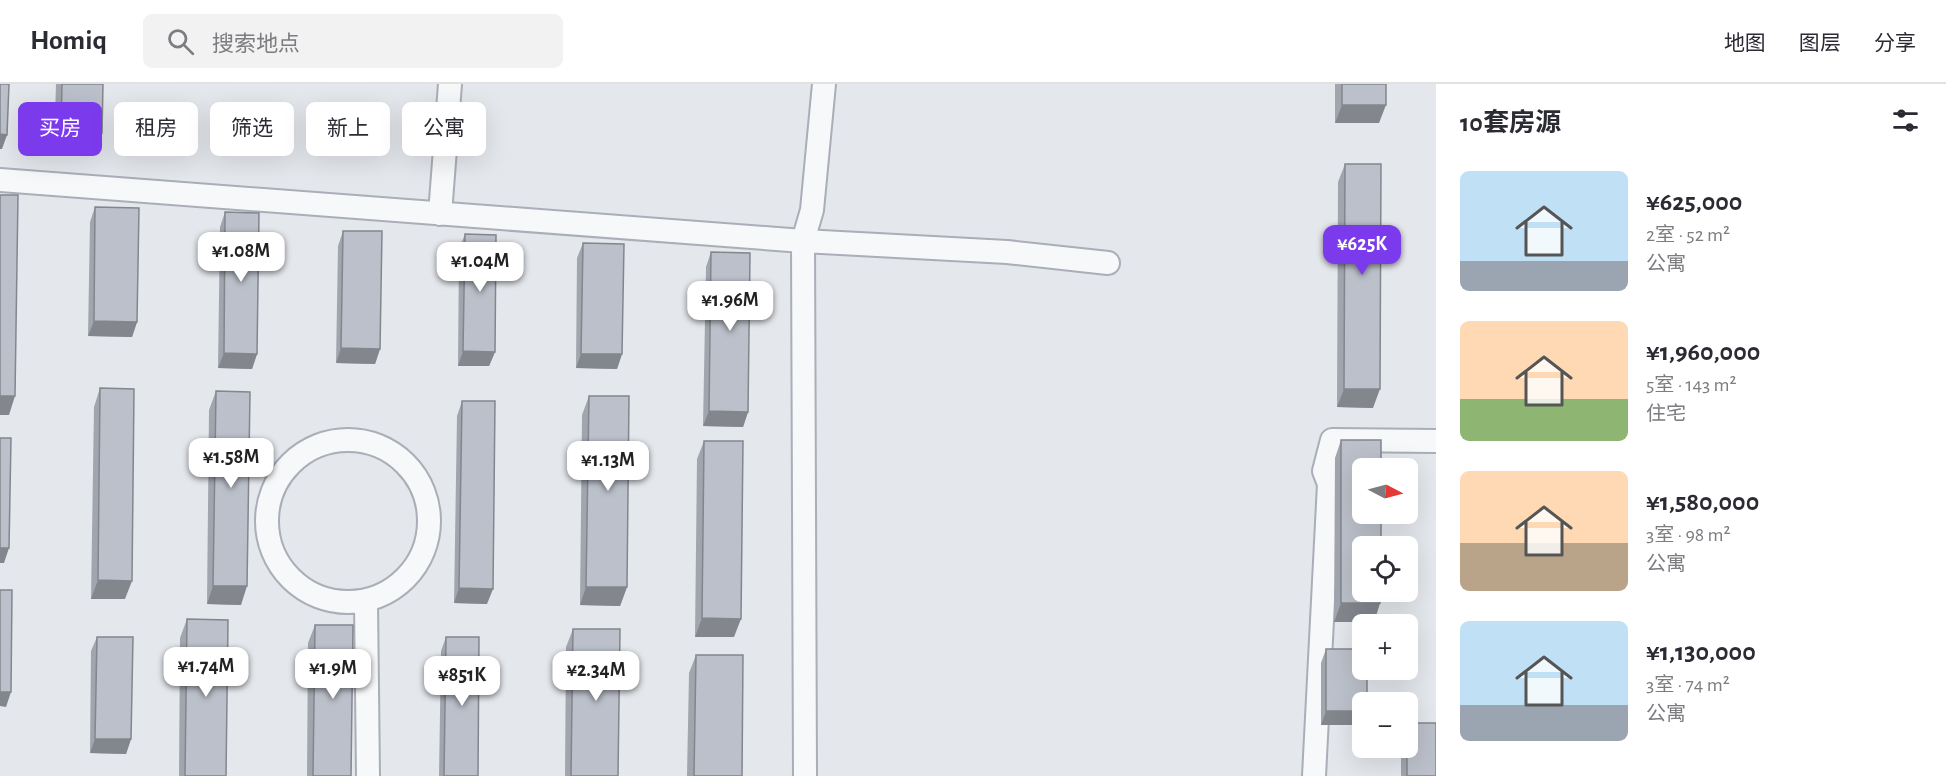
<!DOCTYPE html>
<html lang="zh">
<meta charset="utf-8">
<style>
:root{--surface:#fff;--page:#f2f2f3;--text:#2b2b33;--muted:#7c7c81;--line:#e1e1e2;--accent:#7c3aed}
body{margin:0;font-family:"Alegreya Sans","Noto Sans SC",sans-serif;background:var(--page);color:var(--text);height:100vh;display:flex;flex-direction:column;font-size:22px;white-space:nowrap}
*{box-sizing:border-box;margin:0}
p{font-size:20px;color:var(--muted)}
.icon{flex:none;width:33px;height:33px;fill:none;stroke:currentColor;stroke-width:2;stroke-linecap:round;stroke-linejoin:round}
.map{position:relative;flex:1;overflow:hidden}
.side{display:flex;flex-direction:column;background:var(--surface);width:510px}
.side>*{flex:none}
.guide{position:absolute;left:18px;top:18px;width:570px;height:54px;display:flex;gap:12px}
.needle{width:39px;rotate:96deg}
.controls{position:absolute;left:1352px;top:374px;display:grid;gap:12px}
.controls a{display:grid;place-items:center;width:66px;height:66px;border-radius:9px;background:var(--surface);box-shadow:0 6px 24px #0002;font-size:30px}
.price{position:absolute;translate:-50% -51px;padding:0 14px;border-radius:12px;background:#fff;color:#222;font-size:20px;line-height:39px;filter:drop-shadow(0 2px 3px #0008)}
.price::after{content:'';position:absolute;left:50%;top:36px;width:18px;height:14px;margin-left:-9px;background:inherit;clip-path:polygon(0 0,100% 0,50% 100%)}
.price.selected{background:var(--accent);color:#fff}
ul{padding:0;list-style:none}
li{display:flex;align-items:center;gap:18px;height:150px;padding:0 24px}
li span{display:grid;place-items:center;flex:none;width:168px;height:120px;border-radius:9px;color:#555}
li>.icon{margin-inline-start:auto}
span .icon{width:72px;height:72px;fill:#fffc;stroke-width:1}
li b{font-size:26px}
h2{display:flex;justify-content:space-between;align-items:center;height:72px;padding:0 24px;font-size:26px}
.pill{padding:0 21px;border-radius:9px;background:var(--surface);box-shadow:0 6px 24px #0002;font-size:21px;line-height:54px}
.pill.selected{background:var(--accent);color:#fff}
header{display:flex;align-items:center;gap:36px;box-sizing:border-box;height:84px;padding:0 30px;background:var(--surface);border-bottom:2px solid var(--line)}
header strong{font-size:28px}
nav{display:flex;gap:33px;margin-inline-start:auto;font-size:21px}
.search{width:420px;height:54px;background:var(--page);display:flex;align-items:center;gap:15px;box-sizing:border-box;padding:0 21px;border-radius:9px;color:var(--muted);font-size:22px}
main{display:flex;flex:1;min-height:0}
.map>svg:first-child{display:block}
</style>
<header>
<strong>Homiq</strong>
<div class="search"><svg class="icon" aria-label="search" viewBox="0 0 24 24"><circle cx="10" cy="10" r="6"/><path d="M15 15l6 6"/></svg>搜索地点</div>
<nav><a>地图</a><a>图层</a><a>分享</a></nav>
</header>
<main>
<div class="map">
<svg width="1436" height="692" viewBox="0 0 1436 692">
<rect width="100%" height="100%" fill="#e4e7ec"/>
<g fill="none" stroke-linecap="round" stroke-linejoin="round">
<defs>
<path id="minor" d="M0,96L803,157L1007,168L1108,179
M440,130L450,0
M267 437a81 81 0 1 1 162 0a81 81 0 1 1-162 0Z
M366,518L368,692
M805,692L803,157L812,126L824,0
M1314,692L1329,400L1324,387L1332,356L1436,357"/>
</defs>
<!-- minor casing -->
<use href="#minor" stroke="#a9aeb7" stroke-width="26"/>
<!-- minor -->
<use href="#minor" stroke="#f7f8fa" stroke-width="22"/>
</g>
<!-- wall -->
<path fill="#a1a5ae" d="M56,0H103L102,49L95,68L54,67Z
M1335,0H1386L1379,39H1335Z
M1345,80L1373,324L1337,323L1338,98Z
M95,123L137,238L132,253L88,252L90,138Z
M225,128L257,270L252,285L218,284L220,143Z
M343,147L380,265L375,280L336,279L338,162Z
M465,150L495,268L489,282H458L459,165Z
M583,159L622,270L617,285L576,284L577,174Z
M711,168L748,328L743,343L703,342L706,183Z
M100,304L125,515H91L94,323Z
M216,307L241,521L207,520L209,326Z
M589,312L627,503L620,522L580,521L582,331Z
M462,317L487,520L454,519L457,332Z
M1341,356L1380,519L1374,538H1334L1335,374Z
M704,357L734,553H695L697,375Z
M187,535L226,692H179L180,554Z
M315,541L351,692H307L308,559Z
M573,545L618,692H565L566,563Z
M97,553L131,655L126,670L90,669L91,567Z
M446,553L478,692H439L441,567Z
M1326,565L1362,641H1321V579Z
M696,571L742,692H687L689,589Z
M1401,663H1407L1436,692H1401Z"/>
<!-- shaded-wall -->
<path fill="#83868d" d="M1342,21H1386L1379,39H1335Z
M61,48L102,49L95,68L54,67Z
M0,50L7,51L2,65H0Z
M94,237L137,238L132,253L88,252Z
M341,264L380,265L375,280L336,279Z
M463,267L495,268L489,282H458Z
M224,269L257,270L252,285L218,284Z
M581,270H622L617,285L576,284Z
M1344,305H1380L1373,324L1337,323Z
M0,312H15L9,331H0Z
M709,327L748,328L743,343L703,342Z
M0,464H9L4,479H0Z
M98,496L132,497L125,515H91Z
M213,502H247L241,521L207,520Z
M586,503H627L620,522L580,521Z
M459,504L493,505L487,520L454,519Z
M1341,519H1380L1374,538H1334Z
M702,534L741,535L734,553H695Z
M0,608H11L6,623L0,622Z
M1326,627H1362V641H1321Z
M95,655H131L126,670L90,669Z"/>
<!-- building -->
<path fill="#bbc0ca" stroke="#83868d" stroke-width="1.5" d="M0,0H9L7,51L0,50Z
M62,0H103L102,49L61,48Z
M1342,0H1386V21H1342Z
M1345,80H1381L1380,305H1344Z
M0,111H18L15,312H0Z
M95,123L139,124L137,238L94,237Z
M225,128L259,129L257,270L224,269Z
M343,147H382L380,265L341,264Z
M465,150L496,151L495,268L463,267Z
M583,159L624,160L622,270H581Z
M711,168L750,169L748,328L709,327Z
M100,304L134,305L132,497L98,496Z
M216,307L250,308L247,502H213Z
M589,312H629L627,503H586Z
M462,317H495L493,505L459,504Z
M0,354H11L9,464H0Z
M1341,356H1381V384H1362V429H1381V462H1362V507H1380V519H1341Z
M704,357H743L741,535L702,534Z
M0,506H12L11,608H0Z
M187,535L228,536L226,692H185Z
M315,541H353L351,692H313Z
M573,545H620L618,692H571Z
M97,553H133L131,655H95Z
M446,553H479L478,692H444Z
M1326,565H1362V585H1367V618H1362V627H1326Z
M696,571H743L742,692H694Z
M1407,639H1436V692H1407Z"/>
</svg>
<div class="controls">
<a><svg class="needle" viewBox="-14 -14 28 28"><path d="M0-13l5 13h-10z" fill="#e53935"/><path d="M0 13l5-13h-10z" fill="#7c7c81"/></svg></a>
<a><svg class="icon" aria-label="locate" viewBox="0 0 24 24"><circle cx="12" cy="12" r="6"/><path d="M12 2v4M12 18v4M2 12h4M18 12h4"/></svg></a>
<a>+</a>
<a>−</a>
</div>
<b class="price selected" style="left:1362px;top:192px">¥625K</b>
<b class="price" style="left:241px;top:199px">¥1.08M</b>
<b class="price" style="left:480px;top:209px">¥1.04M</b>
<b class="price" style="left:730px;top:248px">¥1.96M</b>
<b class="price" style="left:231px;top:405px">¥1.58M</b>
<b class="price" style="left:608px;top:408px">¥1.13M</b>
<b class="price" style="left:206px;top:614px">¥1.74M</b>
<b class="price" style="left:333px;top:616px">¥1.9M</b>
<b class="price" style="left:596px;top:618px">¥2.34M</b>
<b class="price" style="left:462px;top:623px">¥851K</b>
<div class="guide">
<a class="pill selected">买房</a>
<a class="pill">租房</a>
<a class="pill">筛选</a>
<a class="pill">新上</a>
<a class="pill">公寓</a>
</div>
</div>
<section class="side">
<h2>10套房源<svg class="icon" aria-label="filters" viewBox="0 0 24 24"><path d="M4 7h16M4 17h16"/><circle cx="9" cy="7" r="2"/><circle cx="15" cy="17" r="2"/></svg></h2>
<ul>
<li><span style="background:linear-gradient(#bfe0f5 75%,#9aa5b1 0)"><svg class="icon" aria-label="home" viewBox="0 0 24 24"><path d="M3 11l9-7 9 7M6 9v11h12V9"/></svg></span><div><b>¥625,000</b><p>2室 · 52 m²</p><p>公寓</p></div></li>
<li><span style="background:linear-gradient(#ffd9b3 65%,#8fb573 0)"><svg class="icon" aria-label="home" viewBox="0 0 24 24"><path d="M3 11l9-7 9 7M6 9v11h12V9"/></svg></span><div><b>¥1,960,000</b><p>5室 · 143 m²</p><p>住宅</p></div></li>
<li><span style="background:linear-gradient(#ffd9b3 60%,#b9a48a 0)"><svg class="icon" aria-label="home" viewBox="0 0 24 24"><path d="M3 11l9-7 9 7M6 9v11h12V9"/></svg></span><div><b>¥1,580,000</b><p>3室 · 98 m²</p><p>公寓</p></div></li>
<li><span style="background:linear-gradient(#bfe0f5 70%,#9aa5b1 0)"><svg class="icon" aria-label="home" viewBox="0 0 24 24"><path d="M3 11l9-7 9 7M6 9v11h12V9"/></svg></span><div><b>¥1,130,000</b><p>3室 · 74 m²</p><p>公寓</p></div></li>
</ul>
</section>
</main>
